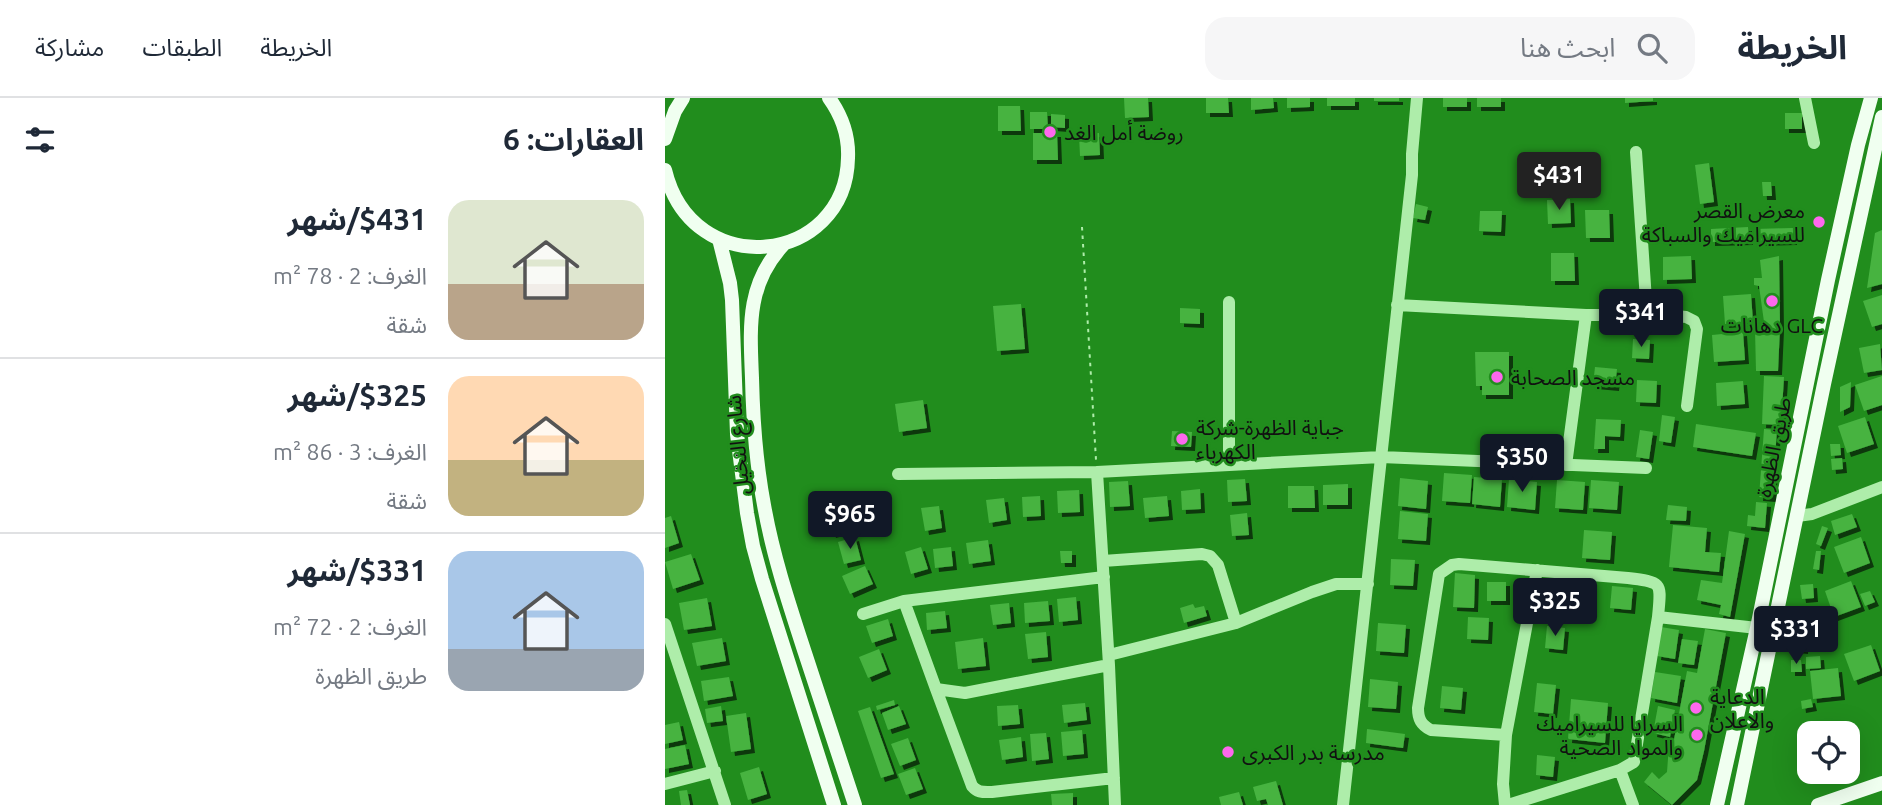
<!DOCTYPE html>
<html lang="ar">
<meta charset="utf-8">
<style>
:root{--surface:#fff;--page:#f6f6f7;--text:#1f2937;--muted:#747a83;--line:#e0e1e3;--accent:#111827}
body{margin:0;font-family:Ubuntu,"Noto Sans Arabic",sans-serif;background:var(--page);color:var(--text);direction:rtl;height:100vh;display:flex;flex-direction:column;font-size:26px;white-space:nowrap}
*{box-sizing:border-box;margin:0}
p{font-size:23px;color:var(--muted)}
.icon{flex:none;width:38px;height:38px;fill:none;stroke:currentColor;stroke-width:2;stroke-linecap:round;stroke-linejoin:round}
.map{position:relative;flex:1;overflow:hidden;direction:ltr}
.sheet{display:flex;flex-direction:column;background:var(--surface);width:665px}
.sheet>*{flex:none}
.buttons{position:absolute;left:1132px;top:623px;display:grid;gap:14px}
.buttons a{display:grid;place-items:center;width:63px;height:63px;border-radius:14px;background:var(--surface);box-shadow:0 7px 28px #0002;font-size:35px}
.price{position:absolute;translate:-50% -60px;padding:0 16px;border-radius:7px;background:var(--accent);color:#fff;font-size:23px;line-height:46px;filter:drop-shadow(0 2px 4px #0008)}
.price::after{content:'';position:absolute;left:50%;top:42px;width:21px;height:16px;margin-left:-10px;background:inherit;clip-path:polygon(0 0,100% 0,50% 100%)}
.price.active{background:#222;color:#fff}
ul{padding:0;list-style:none}
li{display:flex;align-items:center;gap:21px;height:175px;padding:0 21px}
li+li{border-top:2px solid var(--line)}
li span{display:grid;place-items:center;flex:none;width:196px;height:140px;border-radius:21px;color:#555}
li>.icon{margin-inline-start:auto}
span .icon{width:84px;height:84px;fill:#fffc;stroke-width:1}
li b{font-size:30px}
h2{display:flex;justify-content:space-between;align-items:center;height:84px;padding:0 21px;font-size:30px}
header{display:flex;align-items:center;gap:42px;box-sizing:border-box;height:98px;padding:0 35px;background:var(--surface);border-bottom:2px solid var(--line)}
header strong{font-size:33px}
nav{display:flex;gap:38px;margin-inline-start:auto;font-size:24px}
.search{width:490px;height:63px;background:var(--page);display:flex;align-items:center;gap:18px;box-sizing:border-box;padding:0 24px;border-radius:21px;color:var(--muted);font-size:26px}
main{display:flex;flex:1;min-height:0}
.map>svg:first-child{display:block}
</style>
<header>
<strong>الخريطة</strong>
<div class="search"><svg class="icon" aria-label="search" viewBox="0 0 24 24"><circle cx="10" cy="10" r="6"/><path d="M15 15l6 6"/></svg>ابحث هنا</div>
<nav><a>الخريطة</a><a>الطبقات</a><a>مشاركة</a></nav>
</header>
<main>
<div class="map">
<svg width="1217" height="707" viewBox="0 0 1217 707">
<defs>
<filter id="shadow"><feDropShadow dx="4" dy="4" stdDeviation="0" flood-color="#0009"/></filter>
</defs>
<rect width="100%" height="100%" fill="#218d1d"/>
<!-- building -->
<path fill="#46b341" filter="url(#shadow)" d="M459,0H483L484,19L460,20Z
M541,0H563L564,15H541Z
M586,0H608L609,10L586,12Z
M622,0H645V9L622,10Z
M662,0H690V8H662Z
M709,0H734V3H709Z
M778,0H802V9H778Z
M812,0H836V9H812Z
M960,0H988V3L960,5Z
M333,8H355L356,33H333Z
M365,14H382L383,31H365Z
M1120,15H1137V31H1120Z
M386,16L400,17V30L386,29Z
M368,35H392L393,62H368Z
M434,35L435,57L415,58L414,36Z
M1044,65L1049,104L1035,106L1030,67Z
M1097,84H1106L1107,98H1098Z
M905,101L906,125L883,126L882,102Z
M751,106L763,109L760,122L748,120Z
M920,112H944L945,140H921Z
M815,113H837L836,134L814,133Z
M1083,129L1084,143L1046,144V131Z
M1128,130V143L1091,144L1090,131Z
M1217,132V186L1202,190L1210,135Z
M886,155H909L910,183H886Z
M1026,158L1027,181L998,182V159Z
M1114,158L1115,229L1113,273H1091L1090,232L1100,231L1094,188L1089,187V180H1097L1095,162Z
M1086,196L1088,224L1060,226L1058,198Z
M1217,197V226L1207,229L1198,203Z
M356,206L360,251L332,253L328,208Z
M515,210L535,211V226L515,225Z
M1078,234L1080,262L1049,264L1047,237Z
M968,241L985,242L984,261L967,260Z
M1215,246L1217,272L1199,275L1194,250Z
M810,254H844V297H817V288H811Z
M930,269L952,271L950,289L928,287Z
M1099,278L1119,279L1116,327L1097,326Z
M1217,278V307L1199,313L1190,287Z
M972,282L992,283L991,305L971,304Z
M1078,283L1080,306L1052,308L1051,285Z
M1186,284L1185,309L1175,314V289Z
M258,302L262,330L234,334L230,306Z
M997,317L1010,319L1006,345L994,343Z
M1200,319L1209,346L1182,355L1173,328Z
M931,321L956,322L955,339L940,338V351H929Z
M1031,326L1091,335L1087,358L1028,349Z
M1099,331L1112,332L1107,400L1094,399Z
M975,332L988,334L984,361L971,359Z
M507,333L527,334L526,349L506,348Z
M1165,346H1175L1176,357L1166,358Z
M1177,360L1178,371L1167,372L1166,361Z
M779,375L807,377L805,405L777,403Z
M809,379L837,381L835,409L807,406Z
M735,380L763,383L761,411L733,408Z
M580,381L582,403L563,404L562,382Z
M844,381L872,384L870,412L842,409Z
M892,382L920,384L918,412L890,410Z
M926,382L954,384L952,412L924,410Z
M463,383L465,408L445,409L444,384Z
M683,386V407H658V387Z
M623,388H649L650,410H623Z
M535,391L536,411L517,412L516,393Z
M414,392L415,414L393,415L392,393Z
M375,398L376,418L358,419L357,399Z
M502,398L504,418L480,420L478,400Z
M339,400L342,422L324,425L321,402Z
M1091,404L1102,405L1100,430L1082,428L1083,417L1090,418Z
M1003,407L1022,409L1021,423L1001,422Z
M274,408L277,430L260,433L256,410Z
M182,409L188,430L167,436L161,415Z
M735,413L763,416L761,443L733,441Z
M582,415L584,437L567,438L565,417Z
M1187,416L1192,429L1170,437L1166,423Z
M6,418L14,445L0,450V420Z
M1008,427L1042,430L1040,454L1056,455L1054,474L1004,469Z
M1157,428L1163,430L1156,448L1151,446Z
M919,432L947,434L945,462L917,460Z
M1064,433L1080,436L1065,519L1054,516L1056,507L1032,502L1036,482L1057,485Z
M190,439L196,462L179,466L173,444Z
M1196,439L1205,465L1179,475L1169,449Z
M323,442L326,463L304,466L301,445Z
M256,449L263,471L246,476L240,454Z
M286,449L288,468L270,470L268,451Z
M395,453H407V465H396Z
M1151,453H1156L1154,472L1148,471Z
M26,456L35,482L8,491L0,464Z
M726,461L750,462L748,488L725,487Z
M200,468L208,486L185,496L177,478Z
M790,475L810,477L809,510L788,509Z
M1186,483L1196,509L1169,519L1160,493Z
M822,484H841V503H822Z
M1148,486L1149,500L1137,501L1135,487Z
M947,488L968,490L966,512L945,510Z
M1205,493L1210,504L1200,508L1195,496Z
M411,499L413,522L394,524L392,501Z
M42,500L47,528L19,532L14,505Z
M383,503L385,523L360,525L359,505Z
M344,505L346,525L328,527L325,507Z
M528,506L530,510L539,508L542,518L519,525L515,510Z
M280,513L282,530L262,532L261,515Z
M1130,513L1140,514L1139,552L1129,551Z
M803,519L824,520L823,542L802,541Z
M223,521L228,538L207,545L201,528Z
M713,525L741,527L739,555L711,553Z
M882,528L900,530L898,552L880,550Z
M996,529L1014,532L1010,561L992,558Z
M1040,531L1061,535L1039,653L1032,682L1007,707L979,684L987,674L994,681L1002,674L1004,647H1008L1022,573L1032,575Z
M381,534L383,559L363,561L360,536Z
M57,540L61,563L32,568L27,545Z
M318,540L321,568L293,571L290,544Z
M1017,541L1033,543L1029,567L1013,565Z
M1206,547L1215,573L1189,583L1179,556Z
M214,551L222,572L203,580L194,559Z
M1155,558L1156,570L1141,571V559Z
M1126,562H1136L1137,574H1126Z
M1173,570L1176,598L1148,601L1145,573Z
M990,574L1016,578L1012,605L986,600Z
M64,579L68,598L39,603L36,583Z
M705,581L733,584L731,611L703,609Z
M872,585L891,587L888,616L869,614Z
M777,588L798,590L796,612L775,610Z
M906,601L943,605L940,645L903,641Z
M1146,601L1148,609L1137,611L1136,603Z
M229,602L230,607L212,612L211,608Z
M420,605L422,622L399,625L397,607Z
M353,607L355,626L333,628L332,608Z
M56,608L58,623L42,625L40,611Z
M234,608L241,626L223,632L217,615Z
M993,608L1010,612L1005,639L988,635Z
M205,609L229,676L216,680L193,613Z
M81,615L86,651L66,654L61,618Z
M14,624L18,642L0,646V627Z
M702,631L740,636L738,650L701,645Z
M417,632L419,656L398,658L396,634Z
M381,635L384,661L367,663L365,636Z
M356,639L358,659L337,662L334,642Z
M243,640L251,662L235,668L226,646Z
M20,647L24,666L0,671V651Z
M872,657L890,659L888,679L871,677Z
M94,669L102,696L83,702L75,675Z
M250,670L258,691L241,697L233,676Z
M611,683L618,707H603L601,701L592,703L588,689Z
M22,692L25,707H16L14,693Z
M574,694L578,707H556L554,699Z
M408,695V707H387L386,696Z"/>
<g fill="none" stroke-linecap="round" stroke-linejoin="round">
<!-- path -->
<path stroke="#aeedaa" stroke-width="2" stroke-dasharray="3.5 5" stroke-linecap="butt" d="M417,129L431,362"/>
<!-- minor -->
<path stroke="#aeedaa" stroke-width="12" d="M1140,0L1149,45
M971,54L982,217
M564,204V367
M732,207L921,217H1001L1021,219L1029,223L1032,231L1022,308
M901,367L921,217
M432,374L444,567L450,707
M233,376L432,374L716,359L981,370
M1132,418L1147,416L1217,389
M438,463L537,456L545,458L553,467L571,525
M239,503L271,591L300,595L444,567
M198,516L239,503L439,479
M993,519L1092,530
M0,526L60,707
M444,557L571,525L647,494L671,486H703
M271,591L307,688C313,695 318,694 327,694L449,680
M841,637L766,632C756,627 753,621 753,610L774,476L787,467L794,466L963,480C999,484 996,485 993,519L969,664L955,672L843,707
M955,672L968,707
M0,686L50,673
M678,707L747,77V56L752,0
M840,707L838,686L841,637L872,472"/>
<!-- major -->
<path stroke="#f0fff0" stroke-width="14" d="M0,41L10,13L18,0
M0,72C27,185 181,167 183,60C184,38 177,18 164,0
M54,141L65,185L67,202L72,336L82,415L88,448L97,481L169,707
M119,146C81,186 85,229 87,280C88,323 91,365 99,407C108,458 124,506 140,555C157,606 173,656 190,707
M1052,707L1092,530L1163,182L1193,47L1206,0
M1072,707L1159,286L1217,19
M1153,707L1217,685"/>
</g>
<!-- markers -->
<g fill="#fd68ed" stroke="#218d1d" stroke-width="2.5">
<circle cx="385" cy="34" r="7"/>
<circle cx="1154" cy="124" r="7"/>
<circle cx="1107" cy="203" r="7"/>
<circle cx="832" cy="279" r="7"/>
<circle cx="517" cy="341" r="7"/>
<circle cx="1031" cy="610" r="7"/>
<circle cx="1032" cy="637" r="7"/>
<circle cx="563" cy="654" r="7"/>
</g>
<g text-anchor="middle" dominant-baseline="central" stroke-width="5" stroke-linejoin="round" paint-order="stroke">
<!-- poi labels -->
<g font-size="21" fill="#111" stroke="#218d1d" text-anchor="start">
<text x="399" y="34">روضة أمل الغد</text>
<text x="1140" y="112" text-anchor="end">معرض القصر<tspan x="1140" dy="24">للسيراميك والسباكة</tspan></text>
<text x="1107" y="227" text-anchor="middle">دهانات GLC</text>
<text x="846" y="279">مسجد الصحابة</text>
<text x="531" y="329">جباية الظهرة-شركة<tspan x="531" dy="24">الكهرباء</tspan></text>
<text x="1045" y="598">الدعاية<tspan x="1045" dy="24">والاعلان</tspan></text>
<text x="1018" y="625" text-anchor="end">السرايا للسيراميك<tspan x="1018" dy="24">والمواد الصحية</tspan></text>
<text x="577" y="654">مدرسة بدر الكبرى</text>
</g>
<!-- street labels -->
<g font-size="21" fill="#111" stroke="#218d1d">
<text transform="translate(72 347) rotate(-95)">شارع النخيل</text>
<text transform="translate(1108 349) rotate(-78)">طريق الظهرة</text>
</g>
</g>
</svg>
<div class="buttons">
<a><svg class="icon" aria-label="locate" viewBox="0 0 24 24"><circle cx="12" cy="12" r="6"/><path d="M12 2v4M12 18v4M2 12h4M18 12h4"/></svg></a>
</div>
<b class="price active" style="left:894px;top:114px">$431</b>
<b class="price" style="left:976px;top:251px">$341</b>
<b class="price" style="left:857px;top:396px">$350</b>
<b class="price" style="left:185px;top:453px">$965</b>
<b class="price" style="left:890px;top:540px">$325</b>
<b class="price" style="left:1131px;top:568px">$331</b>
</div>
<section class="sheet">
<h2>العقارات: 6<svg class="icon" aria-label="filters" viewBox="0 0 24 24"><path d="M4 7h16M4 17h16"/><circle cx="9" cy="7" r="2"/><circle cx="15" cy="17" r="2"/></svg></h2>
<ul>
<li><span style="background:linear-gradient(#dfe7d0 60%,#b9a48a 0)"><svg class="icon" aria-label="home" viewBox="0 0 24 24"><path d="M3 11l9-7 9 7M6 9v11h12V9"/></svg></span><div><b>$431/شهر</b><p>الغرف: 2 · 78 m²</p><p>شقة</p></div></li>
<li><span style="background:linear-gradient(#ffd9b3 60%,#c2b280 0)"><svg class="icon" aria-label="home" viewBox="0 0 24 24"><path d="M3 11l9-7 9 7M6 9v11h12V9"/></svg></span><div><b>$325/شهر</b><p>الغرف: 3 · 86 m²</p><p>شقة</p></div></li>
<li><span style="background:linear-gradient(#a9c7e8 70%,#9aa5b1 0)"><svg class="icon" aria-label="home" viewBox="0 0 24 24"><path d="M3 11l9-7 9 7M6 9v11h12V9"/></svg></span><div><b>$331/شهر</b><p>الغرف: 2 · 72 m²</p><p>طريق الظهرة</p></div></li>
</ul>
</section>
</main>
